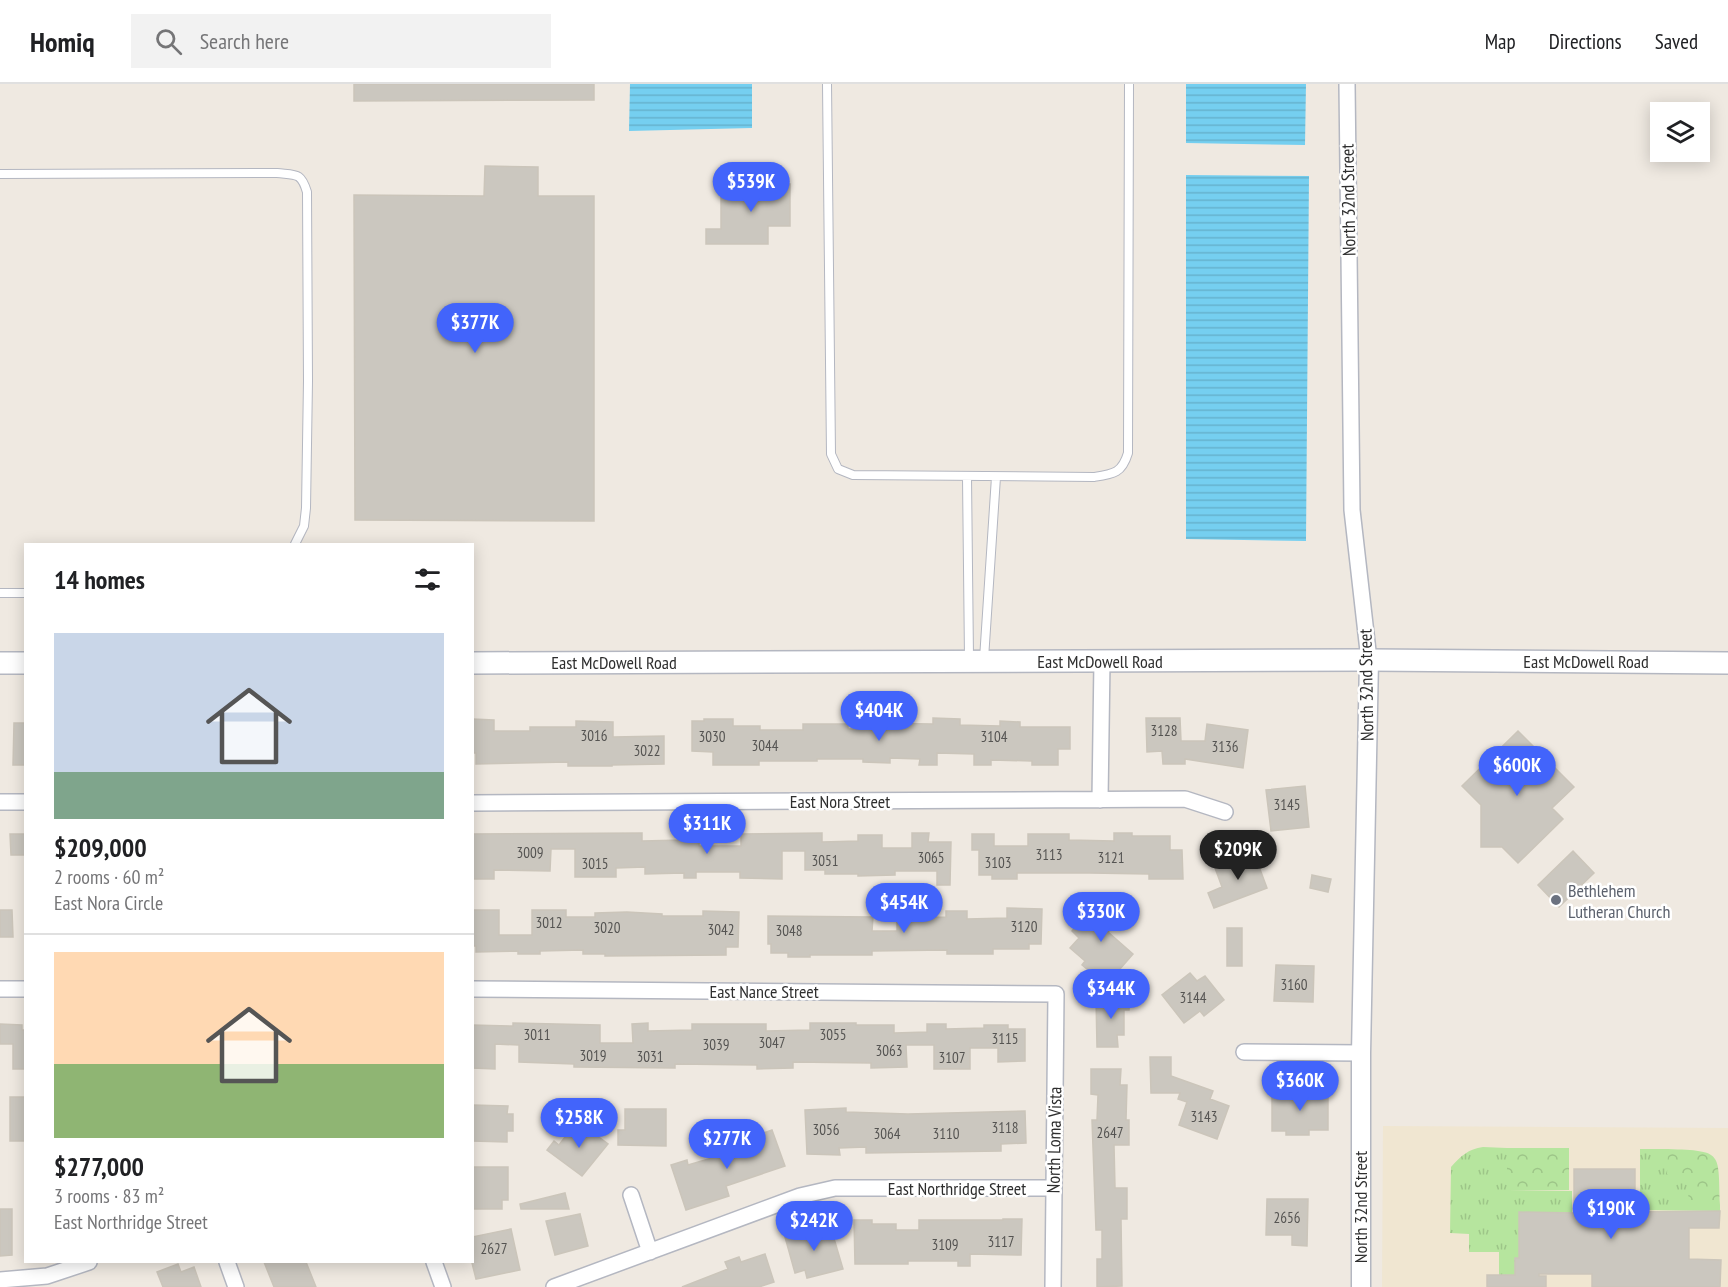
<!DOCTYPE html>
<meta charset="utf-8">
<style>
:root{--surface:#fff;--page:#f2f2f2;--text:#202124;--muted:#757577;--line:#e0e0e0;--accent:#4264fb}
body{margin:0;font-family:"PT Sans Narrow",sans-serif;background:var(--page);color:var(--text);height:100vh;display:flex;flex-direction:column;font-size:22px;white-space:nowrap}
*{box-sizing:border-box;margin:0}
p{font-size:20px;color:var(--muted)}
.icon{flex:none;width:33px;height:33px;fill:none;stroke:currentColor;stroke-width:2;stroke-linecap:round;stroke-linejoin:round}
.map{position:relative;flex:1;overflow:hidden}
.drawer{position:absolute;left:24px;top:459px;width:450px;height:720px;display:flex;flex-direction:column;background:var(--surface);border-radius:0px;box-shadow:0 3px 15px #0003}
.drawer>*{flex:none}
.buttons{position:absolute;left:1650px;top:18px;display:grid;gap:12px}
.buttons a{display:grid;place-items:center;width:60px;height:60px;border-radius:0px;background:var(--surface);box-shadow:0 3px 15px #0003;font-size:30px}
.price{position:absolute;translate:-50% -51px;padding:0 14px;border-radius:21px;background:var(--accent);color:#fff;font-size:20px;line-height:39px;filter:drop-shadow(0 2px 3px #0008)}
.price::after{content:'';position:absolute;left:50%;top:36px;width:18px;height:14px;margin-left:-9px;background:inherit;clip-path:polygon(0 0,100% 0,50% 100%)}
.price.current{background:#222;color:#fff}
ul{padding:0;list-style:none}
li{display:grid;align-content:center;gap:12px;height:318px;padding:0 30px}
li+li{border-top:2px solid var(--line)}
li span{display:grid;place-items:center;height:186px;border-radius:0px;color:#555}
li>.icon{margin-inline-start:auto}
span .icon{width:108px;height:108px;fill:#fffc;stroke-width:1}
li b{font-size:26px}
h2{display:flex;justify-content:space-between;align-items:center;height:72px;padding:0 30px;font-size:26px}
header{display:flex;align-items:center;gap:36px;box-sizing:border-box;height:84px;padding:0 30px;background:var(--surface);border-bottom:2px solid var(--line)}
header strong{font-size:28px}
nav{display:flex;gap:33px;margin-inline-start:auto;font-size:21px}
.search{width:420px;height:54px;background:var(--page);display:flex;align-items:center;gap:15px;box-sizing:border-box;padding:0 21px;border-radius:0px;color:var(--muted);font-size:22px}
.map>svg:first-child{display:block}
</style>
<header>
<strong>Homiq</strong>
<div class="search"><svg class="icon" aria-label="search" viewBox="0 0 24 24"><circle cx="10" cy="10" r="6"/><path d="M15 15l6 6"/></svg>Search here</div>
<nav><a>Map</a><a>Directions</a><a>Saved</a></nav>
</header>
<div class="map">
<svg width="1728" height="1203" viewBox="0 0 1728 1203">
<defs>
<pattern id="grass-tufts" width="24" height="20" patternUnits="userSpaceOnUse" patternTransform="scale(1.5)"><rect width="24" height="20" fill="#b6e59e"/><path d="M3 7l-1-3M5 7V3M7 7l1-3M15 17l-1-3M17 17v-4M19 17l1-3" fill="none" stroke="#9dc588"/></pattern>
<pattern id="forest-crowns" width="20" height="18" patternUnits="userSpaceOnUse" patternTransform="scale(1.5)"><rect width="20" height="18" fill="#b6e59e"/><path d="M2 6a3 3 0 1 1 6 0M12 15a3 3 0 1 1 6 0" fill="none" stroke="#9dc588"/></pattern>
<pattern id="water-rules" width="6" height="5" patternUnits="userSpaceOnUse" patternTransform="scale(1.5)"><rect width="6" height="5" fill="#75cff0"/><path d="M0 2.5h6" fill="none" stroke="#66b2ce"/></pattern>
</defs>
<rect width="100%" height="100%" fill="#efe9e1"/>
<!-- education -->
<path fill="#f0e6d1" d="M1383,1042L1728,1044V1203H1382Z"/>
<!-- grass -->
<path fill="url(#grass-tufts)" d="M1483,1063L1507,1064L1508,1106L1572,1107V1129L1519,1128V1174L1515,1191H1499V1168H1469V1150L1450,1149L1451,1083C1461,1072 1468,1065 1483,1063Z
M1640,1065H1668V1090H1689V1121H1720V1127L1640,1126Z"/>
<!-- forest -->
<path fill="url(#forest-crowns)" d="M1507,1064H1569V1106H1507Z
M1668,1065C1724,1067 1718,1068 1720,1121H1688L1689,1091L1667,1090Z"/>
<!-- water -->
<path fill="url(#water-rules)" d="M630,0H752V44L629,47Z
M1186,0H1306L1305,61L1186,59Z
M1186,91L1309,92L1306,457L1186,455Z"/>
<!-- building -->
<path fill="#cbc7bf" stroke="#cbc5ba" stroke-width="1.5" d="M354,0H594V16L354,17Z
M485,82L538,83V112H594V437L355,436L354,111L484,112Z
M721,100H790V142H768V160H706V145H721Z
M933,634L960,635V641L1000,642V637L1020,638V643H1070V665H1058V681H1032V677L991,676V681H974V670L937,669V681H919L920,675L890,674V679L863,678V675H817V677H759V681H713V668L692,667V637H704V635H733V642H760V646H803V640H848V645H872V639L933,640Z
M1146,634H1180L1181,657H1205L1207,640L1248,646L1243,684L1185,675V680H1163L1162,667L1147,668Z
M472,635L494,636V647H530V643H576V637L613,638V653L664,652V680L612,681V682H568V678L476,680V669H472Z
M14,639H26V681H13Z
M1518,647L1574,703L1552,724L1563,735L1518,779L1502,763H1481V721L1462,702Z
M1305,702L1309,743L1271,747L1266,706Z
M642,749V757L683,756V749H699V762H741V750L822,749V758L858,757V751H882V764H912V749H929L928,758H951L950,801H937V787H895V791L858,792V790H825V786H805V767H782V795L740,794V788H696V794H684V789L645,790V783L616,784V793H575V765H551L550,787L494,786V795H472V750Z
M1114,749H1132V752H1170V766H1182L1183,795H1149V790L1090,789H1017V795H992V791H979V766H972V750H994V762H1028V750H1069V756L1114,757Z
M10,750H26V771H11Z
M1573,767L1594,789L1559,823L1538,801Z
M1254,769L1267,804L1214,824L1208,809L1222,803L1215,784Z
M1312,791L1331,795L1328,808L1310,804Z
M1113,817L1125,828L1108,848L1133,870L1106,901L1082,881L1085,877L1070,864L1079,854L1072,847L1094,820L1103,828Z
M1007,824L1042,825L1041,860H1029V865H993V870H947V866L872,867V871H810V873H788V869H771V860H768V832L873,833L872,847H897V834L946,833V827H967V835L1007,834Z
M0,826H12L13,853H0Z
M472,826H499V851H532V826H566V833H595V829L627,828L662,830V832H703V827L739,828L738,863H726V871L605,872V870H583V866L540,867V870H518V867L476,868V862H472Z
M1227,844H1242V882H1227Z
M1276,881L1314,882L1313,918L1274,917Z
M1190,889L1197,897L1205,892L1224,916L1204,932L1200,927L1184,939L1162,911Z
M1130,913L1129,926H1124V951H1117L1118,963H1097L1096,914Z
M513,939L600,941V959H633L632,940L648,939V947L692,946V940H766V947L810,946V939H856V941H894V949L927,948V940H946V945L984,944V941H1008V945H1025V977L998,978V964H970V985H934V961H906L907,983L871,984V979L793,978V984L757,985V981L675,980V984L574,983V980L519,978V961L495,960V985L472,984V941L513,942Z
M0,940L22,941V946H26V985H13V960H0Z
M1150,973H1171V992L1213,1007L1210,1015L1229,1022L1217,1055L1179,1041L1187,1018L1178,1015L1180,1009H1151Z
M1091,985H1121L1120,1001H1127L1126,1036H1129V1061H1114L1115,1104H1127V1135H1121L1122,1202L1097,1203V1175H1102V1146H1096L1092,1036H1097L1098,1011L1091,1010Z
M1328,1007V1046H1309V1051H1286V1047H1272V1008Z
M10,1013H26V1057H10Z
M472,1021L508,1022L507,1030H513V1047H507V1058L472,1057Z
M846,1024V1028L908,1030L1025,1027L1026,1059L1001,1060V1067L866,1069V1063L839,1064L840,1071L807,1070L805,1026Z
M625,1025H666V1062L618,1061V1046H625Z
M577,1037L608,1060L582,1092L547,1066L554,1057L559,1061Z
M772,1046L785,1082L726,1102L729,1112L686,1126L671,1081L687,1076L688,1081L736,1067L733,1060Z
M472,1083H508V1116H502V1125H472Z
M1574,1085H1635V1128L1720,1127L1719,1144H1689V1175L1721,1176L1720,1203H1592V1190H1539V1192H1546V1203H1487V1191H1515V1174H1519V1128L1574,1129Z
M565,1109L569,1125H521L520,1120Z
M1267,1115H1308L1307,1162L1292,1161V1151H1266Z
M0,1125H12V1171L0,1172Z
M580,1130L588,1162L555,1171L546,1137Z
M1003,1135H1022L1021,1171L970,1170V1182H958V1177H908V1180H855L854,1136H872V1140H896V1146H919V1136H1003Z
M830,1141L843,1185L807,1194L805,1186L795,1189L785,1153L809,1147L810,1149V1147Z
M511,1145L520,1186L476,1195L472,1179V1153Z
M765,1170L774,1198L759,1203H682L728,1185L725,1178L739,1173L741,1178Z
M264,1178H306L316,1203H274Z
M178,1180L181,1188L194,1183L201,1203H163L157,1188Z"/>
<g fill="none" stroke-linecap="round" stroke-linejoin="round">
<defs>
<path id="service" d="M827,0L831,370L838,385L853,391L1094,393C1114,390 1122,389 1128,369L1129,0
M0,90L277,89C296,91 301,88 307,108L308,297L306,424L304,442L295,460
M967,393L969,574
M0,509H26
M984,575L996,393"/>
<path id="minor" d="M1347,0L1352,426L1369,576
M1100,716L1102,577
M0,718H26
M472,719L1185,715L1225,728
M0,905H26
M472,905L1056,910L1053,1203
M1244,968L1361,969
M631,1111L650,1168
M227,1178L236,1203
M434,1178L443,1203
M0,1196L47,1192L89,1178
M554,1203L800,1112L835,1104H1053"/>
<path id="tertiary" d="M1361,1203V969L1369,576"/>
<path id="secondary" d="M0,579H26
M472,579L1369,576L1728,579"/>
</defs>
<!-- service casing -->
<use href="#service" stroke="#b4b7c1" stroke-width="10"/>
<!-- minor casing -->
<use href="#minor" stroke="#b4b7c1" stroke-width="18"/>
<!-- tertiary casing -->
<use href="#tertiary" stroke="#b4b7c1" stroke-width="21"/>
<!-- secondary casing -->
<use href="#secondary" stroke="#b4b7c1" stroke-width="24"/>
<!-- service -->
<use href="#service" stroke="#fff" stroke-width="8"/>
<!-- minor -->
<use href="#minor" stroke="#fff" stroke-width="15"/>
<!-- tertiary -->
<use href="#tertiary" stroke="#fff" stroke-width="18"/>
<!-- secondary -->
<use href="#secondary" stroke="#fff" stroke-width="21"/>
</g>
<!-- markers -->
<circle fill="#6b7280" stroke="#fff" stroke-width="2" cx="1556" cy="816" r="6"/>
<g text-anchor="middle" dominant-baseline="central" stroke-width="5" stroke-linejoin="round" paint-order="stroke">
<!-- number labels -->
<g font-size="15" fill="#555452">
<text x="1164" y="646">3128</text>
<text x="594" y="651">3016</text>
<text x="712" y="652">3030</text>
<text x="994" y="652">3104</text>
<text x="765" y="661">3044</text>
<text x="1225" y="662">3136</text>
<text x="647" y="666">3022</text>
<text x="1287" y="720">3145</text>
<text x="530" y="768">3009</text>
<text x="1049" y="770">3113</text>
<text x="931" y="773">3065</text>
<text x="1111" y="773">3121</text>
<text x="825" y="776">3051</text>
<text x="998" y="778">3103</text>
<text x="595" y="779">3015</text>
<text x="549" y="838">3012</text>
<text x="1024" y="842">3120</text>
<text x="607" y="843">3020</text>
<text x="721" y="845">3042</text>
<text x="789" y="846">3048</text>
<text x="1294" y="900">3160</text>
<text x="1193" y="913">3144</text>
<text x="537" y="950">3011</text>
<text x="833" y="950">3055</text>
<text x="1005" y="954">3115</text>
<text x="772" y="958">3047</text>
<text x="716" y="960">3039</text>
<text x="889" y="966">3063</text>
<text x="593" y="971">3019</text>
<text x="650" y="972">3031</text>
<text x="952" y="973">3107</text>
<text x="1204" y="1032">3143</text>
<text x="1005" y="1043">3118</text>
<text x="826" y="1045">3056</text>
<text x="1110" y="1048">2647</text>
<text x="887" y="1049">3064</text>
<text x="946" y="1049">3110</text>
<text x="1287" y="1133">2656</text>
<text x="1001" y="1157">3117</text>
<text x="945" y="1160">3109</text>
<text x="494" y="1164">2627</text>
</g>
<!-- street labels -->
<g font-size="18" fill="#2e2e2e" stroke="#fff">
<text transform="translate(1348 116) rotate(-91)">North 32nd Street</text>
<text x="1100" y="577">East McDowell Road</text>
<text x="1586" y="577">East McDowell Road</text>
<text x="614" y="578">East McDowell Road</text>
<text transform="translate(1366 601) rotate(-91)">North 32nd Street</text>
<text x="840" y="717">East Nora Street</text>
<text x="764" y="907">East Nance Street</text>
<text transform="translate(1054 1056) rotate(-89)">North Loma Vista</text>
<text x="957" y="1104">East Northridge Street</text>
<text transform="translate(1360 1123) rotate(-90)">North 32nd Street</text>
</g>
<!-- worship labels -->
<g font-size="18" fill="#5b616d" stroke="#fff" text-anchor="start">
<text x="1568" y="806">Bethlehem<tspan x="1568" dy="21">Lutheran Church</tspan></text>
</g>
</g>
</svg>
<div class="buttons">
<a><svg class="icon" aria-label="layers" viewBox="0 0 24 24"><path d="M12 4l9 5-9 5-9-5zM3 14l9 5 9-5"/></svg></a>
</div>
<b class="price" style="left:751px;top:129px">$539K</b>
<b class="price" style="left:475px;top:270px">$377K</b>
<b class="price" style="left:879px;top:658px">$404K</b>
<b class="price" style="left:1517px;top:713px">$600K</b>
<b class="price" style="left:707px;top:771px">$311K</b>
<b class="price current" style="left:1238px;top:797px">$209K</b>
<b class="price" style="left:904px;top:850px">$454K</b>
<b class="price" style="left:1101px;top:859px">$330K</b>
<b class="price" style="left:1111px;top:936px">$344K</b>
<b class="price" style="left:1300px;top:1028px">$360K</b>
<b class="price" style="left:579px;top:1065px">$258K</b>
<b class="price" style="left:727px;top:1086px">$277K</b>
<b class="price" style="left:1611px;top:1156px">$190K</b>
<b class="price" style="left:814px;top:1168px">$242K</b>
<section class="drawer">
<h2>14 homes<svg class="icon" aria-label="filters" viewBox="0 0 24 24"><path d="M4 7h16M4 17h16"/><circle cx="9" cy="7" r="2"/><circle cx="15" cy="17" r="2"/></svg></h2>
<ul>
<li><span style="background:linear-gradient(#c9d6e8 75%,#7fa58c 0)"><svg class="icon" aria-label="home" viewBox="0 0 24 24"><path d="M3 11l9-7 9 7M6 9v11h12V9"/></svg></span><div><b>$209,000</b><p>2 rooms · 60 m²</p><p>East Nora Circle</p></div></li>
<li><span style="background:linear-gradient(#ffd9b3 60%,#8fb573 0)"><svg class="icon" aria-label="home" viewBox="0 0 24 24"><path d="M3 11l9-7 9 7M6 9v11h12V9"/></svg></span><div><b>$277,000</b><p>3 rooms · 83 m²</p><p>East Northridge Street</p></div></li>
</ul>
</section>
</div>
